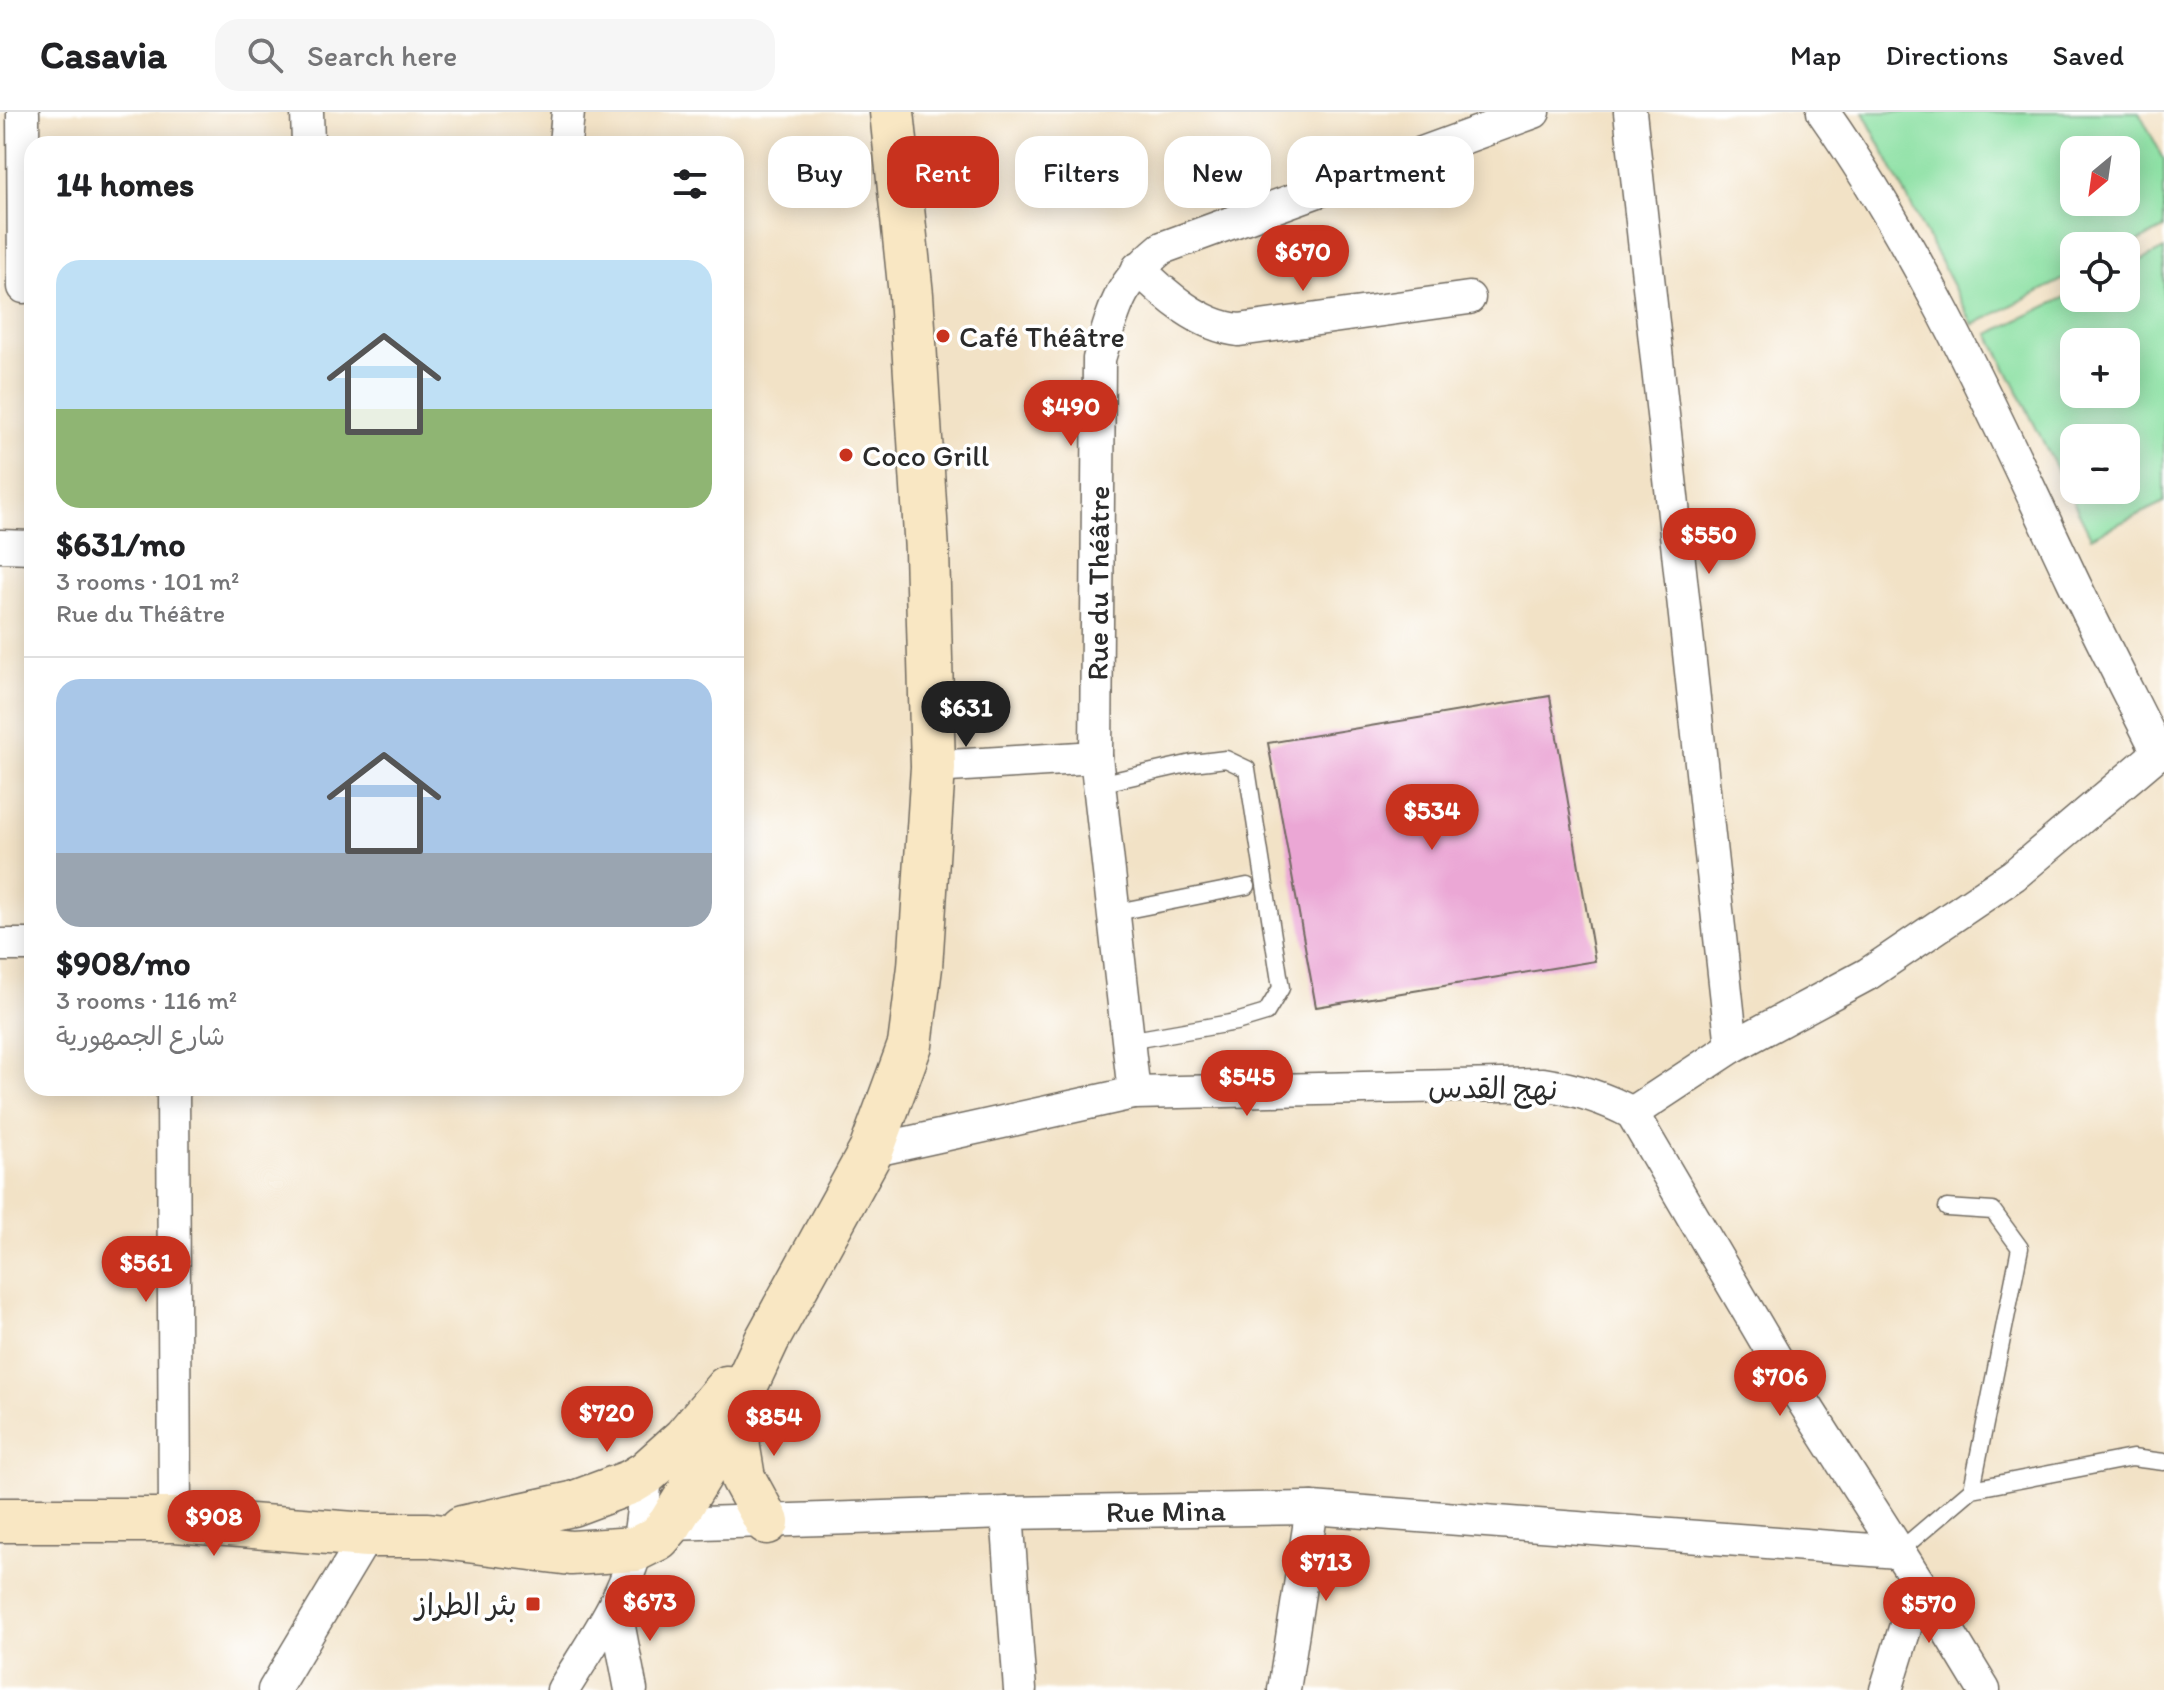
<!DOCTYPE html>
<meta charset="utf-8">
<style>
:root{--surface:#fff;--page:#f6f6f6;--text:#202124;--muted:#757577;--line:#e0e0e0;--accent:#c8321e}
body{margin:0;font-family:Itim,"Playpen Sans Arabic",sans-serif;background:var(--page);color:var(--text);height:100vh;display:flex;flex-direction:column;font-size:30px;white-space:nowrap}
*{box-sizing:border-box;margin:0}
p{font-size:26px;color:var(--muted)}
.icon{flex:none;width:44px;height:44px;fill:none;stroke:currentColor;stroke-width:2;stroke-linecap:round;stroke-linejoin:round}
.map{position:relative;flex:1;overflow:hidden}
.sheet{position:absolute;left:24px;top:24px;width:720px;height:960px;display:flex;flex-direction:column;background:var(--surface);border-radius:24px;box-shadow:0 4px 20px #0003}
.sheet>*{flex:none}
.hud{position:absolute;left:768px;top:24px;width:760px;height:72px;display:flex;gap:16px}
.needle{width:52px;rotate:209deg}
.tools{position:absolute;left:2060px;top:24px;display:grid;gap:16px}
.tools a{display:grid;place-items:center;width:80px;height:80px;border-radius:16px;background:var(--surface);box-shadow:0 4px 20px #0003;font-size:40px}
.price{position:absolute;translate:-50% -68px;padding:0 18px;border-radius:28px;background:var(--accent);color:#fff;font-size:26px;line-height:52px;filter:drop-shadow(0 2px 4px #0008)}
.price::after{content:'';position:absolute;left:50%;top:48px;width:24px;height:18px;margin-left:-12px;background:inherit;clip-path:polygon(0 0,100% 0,50% 100%)}
.price.on{background:#222;color:#fff}
ul{padding:0;list-style:none}
li{display:grid;align-content:center;gap:16px;height:424px;padding:0 32px}
li+li{border-top:2px solid var(--line)}
li span{display:grid;place-items:center;height:248px;border-radius:24px;color:#555}
li>.icon{margin-inline-start:auto}
span .icon{width:144px;height:144px;fill:#fffc;stroke-width:1}
li b{font-size:34px}
h2{display:flex;justify-content:space-between;align-items:center;height:96px;padding:0 32px;font-size:34px}
.chip{padding:0 28px;border-radius:24px;background:var(--surface);box-shadow:0 4px 20px #0003;font-size:28px;line-height:72px}
.chip.on{background:var(--accent);color:#fff}
header{display:flex;align-items:center;gap:48px;box-sizing:border-box;height:112px;padding:0 40px;background:var(--surface);border-bottom:2px solid var(--line)}
header strong{font-size:38px}
nav{display:flex;gap:44px;margin-inline-start:auto;font-size:28px}
.search{width:560px;height:72px;background:var(--page);display:flex;align-items:center;gap:20px;box-sizing:border-box;padding:0 28px;border-radius:24px;color:var(--muted);font-size:30px}
.map>svg:first-child{display:block}
</style>
<header>
<strong>Casavia</strong>
<div class="search"><svg class="icon" aria-label="search" viewBox="0 0 24 24"><circle cx="10" cy="10" r="6"/><path d="M15 15l6 6"/></svg>Search here</div>
<nav><a>Map</a><a>Directions</a><a>Saved</a></nav>
</header>
<div class="map">
<svg width="2164" height="1578" viewBox="0 0 2164 1578">
<rect width="100%" height="100%" fill="#fff"/>
<filter id="ink" filterUnits="userSpaceOnUse"><feTurbulence type="fractalNoise" baseFrequency=".0125" numOctaves="2"/><feDisplacementMap in="SourceGraphic" scale="16" xChannelSelector="R" yChannelSelector="G"/><feConvolveMatrix kernelMatrix="1 2 1 2 8 2 1 2 1" color-interpolation-filters="sRGB"/></filter>
<filter id="wash" filterUnits="userSpaceOnUse"><feTurbulence type="fractalNoise" baseFrequency=".006" numOctaves="4" result="noise"/><feDisplacementMap in="SourceGraphic" scale="32" xChannelSelector="R" yChannelSelector="G"/><feGaussianBlur stdDeviation="1.8" result="paint"/><feColorMatrix in="noise" values="0 0 0 0 0 0 0 0 0 0 0 0 0 0 0 0 0 1.4 0 .05"/><feComposite in="paint" operator="in"/></filter>
<g filter="url(#wash)">
<rect width="100%" height="100%" fill="#f2e2c6"/>
<!-- green -->
<path fill="#8be0a3" stroke="#5b8667" stroke-width="2" fill-rule="evenodd" d="M1863,0H2139L2164,47V117L2126,136V134H2074V162L1973,213ZM2074,38H2126V90H2074Z
M2164,137V390L2091,425L1989,222L2074,181V186H2126V156ZM2126,230V282H2074V230ZM2074,326H2126V378H2074Z"/>
<g id="blocks">
<!-- building -->
<path fill="#eba7d5" d="M1550,584L1595,849L1316,895L1268,631Z"/>
</g>
</g>
<g filter="url(#ink)">
<use href="#blocks" fill-opacity="0" stroke="#716b61" stroke-width="2"/>
<g fill="none" stroke-linecap="round" stroke-linejoin="round">
<defs>
<path id="lane" d="M1099,672L1192,651L1226,647L1247,657L1281,876L1266,901L1236,910L1128,929
M1112,801L1247,774
M1947,1096L1993,1099L2020,1136L1972,1377
M1898,1440L1972,1377L2132,1346L2164,1350"/>
<g id="street">
<path d="M23,0L24,175"/>
<path d="M307,0L308,32"/>
<path d="M1630,0L1732,935"/>
<path d="M1823,0C1925,145 1997,308 2072,467C2100,526 2130,584 2159,642"/>
<path d="M565,32L568,0"/>
<path d="M1138,156C1165,183 1200,214 1239,218L1469,186"/>
<path d="M0,434L32,435"/>
<path d="M933,655L1096,645"/>
<path d="M0,833H32"/>
<path d="M173,976L175,1408"/>
<path id="s1" d="M1134,981L1096,645L1099,247C1115,195 1118,172 1162,136L1534,0"/>
<path d="M1632,1001L1732,935L1868,862L2014,763L2164,636"/>
<path d="M871,1039L1134,981L1543,972C1575,977 1603,985 1632,1001L1778,1250L1919,1471L1984,1578"/>
<path d="M1007,1401L1020,1578"/>
<path id="s2" d="M670,1412L1007,1401L1312,1396L1898,1440"/>
<path d="M615,1494L631,1578"/>
<path d="M274,1578L367,1423"/>
<path d="M563,1578C591,1532 624,1487 637,1435C643,1410 644,1386 646,1361"/>
<path d="M1284,1578L1312,1396"/>
<path d="M1886,1578L1919,1471"/>
</g>
<path id="secondary" d="M736,1296L738,1336L743,1366L767,1410
M0,1408H175L367,1423H428L571,1441L636,1437L658,1426L670,1412L716,1337L767,1228L871,1039L910,933L920,855L933,655L927,439L911,183L892,0
M462,1416L572,1392L631,1370L646,1361L685,1326L727,1276"/>
</defs>
<!-- lane casing -->
<use href="#lane" stroke="#716b61" stroke-width="19"/>
<!-- street casing -->
<use href="#street" stroke="#716b61" stroke-width="35"/>
<!-- secondary casing -->
<use href="#secondary" stroke="#716b61" stroke-width="47"/>
<!-- lane -->
<use href="#lane" stroke="#fff" stroke-width="16"/>
<!-- street -->
<use href="#street" stroke="#fff" stroke-width="32"/>
<!-- secondary -->
<use href="#secondary" stroke="#f9e7c3" stroke-width="44"/>
</g>
</g>
<!-- markers -->
<g fill="#c8321e" stroke="#fff" stroke-width="3">
<circle cx="943" cy="224" r="8"/>
<circle cx="846" cy="343" r="8"/>
<rect x="525" y="1484" width="16" height="16" rx="4"/>
</g>
<g text-anchor="middle" dominant-baseline="central" stroke-width="7" stroke-linejoin="round" paint-order="stroke">
<!-- poi labels -->
<g font-size="30" fill="#2b2b2b" stroke="#fff" text-anchor="start">
<text x="959" y="224">Café Théâtre</text>
<text x="862" y="343">Coco Grill</text>
<text x="517" y="1492" text-anchor="end">بئر الطراز</text>
</g>
<!-- street labels -->
<g font-size="30" fill="#2b2b2b" stroke="#fff">
<text stroke="none"><textPath href="#s1" startOffset="512">Rue du Théâtre</textPath></text>
<text transform="translate(1493 976) rotate(1)">نهج القدس</text>
<text stroke="none"><textPath href="#s2" startOffset="496">Rue Mina</textPath></text>
</g>
</g>
</svg>
<div class="tools">
<a><svg class="needle" viewBox="-14 -14 28 28"><path d="M0-13l5 13h-10z" fill="#e53935"/><path d="M0 13l5-13h-10z" fill="#757577"/></svg></a>
<a><svg class="icon" aria-label="locate" viewBox="0 0 24 24"><circle cx="12" cy="12" r="6"/><path d="M12 2v4M12 18v4M2 12h4M18 12h4"/></svg></a>
<a>+</a>
<a>−</a>
</div>
<b class="price" style="left:1303px;top:181px">$670</b>
<b class="price" style="left:1071px;top:336px">$490</b>
<b class="price" style="left:1709px;top:464px">$550</b>
<b class="price on" style="left:966px;top:637px">$631</b>
<b class="price" style="left:1432px;top:740px">$534</b>
<b class="price" style="left:1247px;top:1006px">$545</b>
<b class="price" style="left:146px;top:1192px">$561</b>
<b class="price" style="left:1780px;top:1306px">$706</b>
<b class="price" style="left:607px;top:1342px">$720</b>
<b class="price" style="left:774px;top:1346px">$854</b>
<b class="price" style="left:214px;top:1446px">$908</b>
<b class="price" style="left:1326px;top:1491px">$713</b>
<b class="price" style="left:650px;top:1531px">$673</b>
<b class="price" style="left:1929px;top:1533px">$570</b>
<div class="hud">
<a class="chip">Buy</a>
<a class="chip on">Rent</a>
<a class="chip">Filters</a>
<a class="chip">New</a>
<a class="chip">Apartment</a>
</div>
<section class="sheet">
<h2>14 homes<svg class="icon" aria-label="filters" viewBox="0 0 24 24"><path d="M4 7h16M4 17h16"/><circle cx="9" cy="7" r="2"/><circle cx="15" cy="17" r="2"/></svg></h2>
<ul>
<li><span style="background:linear-gradient(#bfe0f5 60%,#8fb573 0)"><svg class="icon" aria-label="home" viewBox="0 0 24 24"><path d="M3 11l9-7 9 7M6 9v11h12V9"/></svg></span><div><b>$631/mo</b><p>3 rooms · 101 m²</p><p>Rue du Théâtre</p></div></li>
<li><span style="background:linear-gradient(#a9c7e8 70%,#9aa5b1 0)"><svg class="icon" aria-label="home" viewBox="0 0 24 24"><path d="M3 11l9-7 9 7M6 9v11h12V9"/></svg></span><div><b>$908/mo</b><p>3 rooms · 116 m²</p><p>شارع الجمهورية</p></div></li>
</ul>
</section>
</div>
